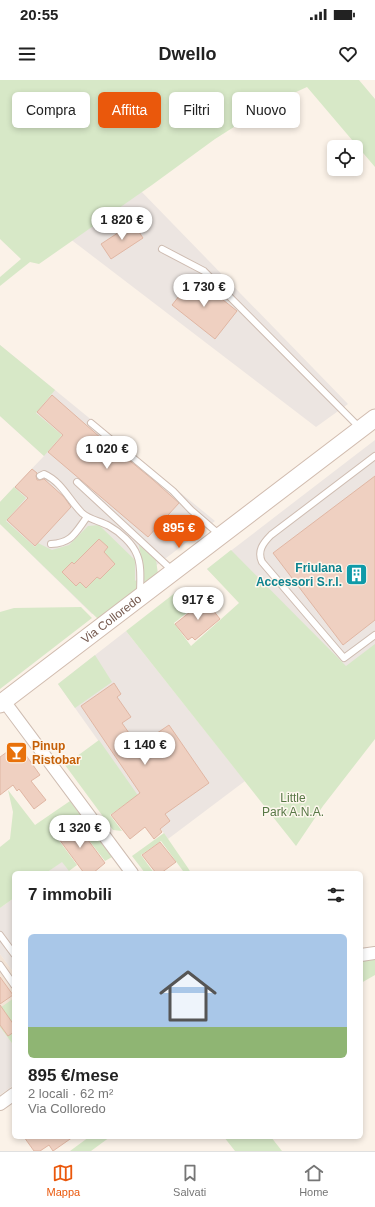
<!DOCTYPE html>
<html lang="it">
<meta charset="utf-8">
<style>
:root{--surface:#fff;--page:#f2f2f2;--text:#222;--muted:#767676;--line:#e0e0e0;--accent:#ea580c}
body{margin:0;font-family:Arial,sans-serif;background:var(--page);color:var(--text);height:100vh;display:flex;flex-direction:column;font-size:15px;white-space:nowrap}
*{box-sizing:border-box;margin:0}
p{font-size:13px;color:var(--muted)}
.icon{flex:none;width:22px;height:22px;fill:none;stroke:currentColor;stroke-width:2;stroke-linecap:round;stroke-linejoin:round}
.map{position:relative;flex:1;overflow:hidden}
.panel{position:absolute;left:12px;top:791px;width:351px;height:268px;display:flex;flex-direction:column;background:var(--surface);border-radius:6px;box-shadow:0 2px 6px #0003}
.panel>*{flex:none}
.top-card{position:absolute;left:12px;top:12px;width:351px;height:36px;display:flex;gap:8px}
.fabs{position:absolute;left:327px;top:60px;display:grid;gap:8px}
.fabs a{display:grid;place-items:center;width:36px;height:36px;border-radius:6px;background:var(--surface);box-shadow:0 2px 6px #0003;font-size:20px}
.price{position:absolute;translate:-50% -34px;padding:0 9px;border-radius:14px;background:#fff;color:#222;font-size:13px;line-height:26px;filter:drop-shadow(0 1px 2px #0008)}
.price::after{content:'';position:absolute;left:50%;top:24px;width:12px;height:9px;margin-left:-6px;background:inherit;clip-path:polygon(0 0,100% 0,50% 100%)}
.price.active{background:var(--accent);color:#fff}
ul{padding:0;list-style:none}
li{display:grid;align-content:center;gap:8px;height:212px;padding:0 16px}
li+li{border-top:1px solid var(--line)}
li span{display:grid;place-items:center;height:124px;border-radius:6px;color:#555}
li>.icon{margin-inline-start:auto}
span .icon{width:72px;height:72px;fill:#fffc;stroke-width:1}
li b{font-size:17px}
h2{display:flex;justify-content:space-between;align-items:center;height:48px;padding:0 16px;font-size:17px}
.chip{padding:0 14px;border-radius:6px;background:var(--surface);box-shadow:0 2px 6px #0003;font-size:14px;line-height:36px}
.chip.active{background:var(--accent);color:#fff}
.status{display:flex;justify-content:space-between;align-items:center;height:28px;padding:0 20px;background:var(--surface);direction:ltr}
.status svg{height:11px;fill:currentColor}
header{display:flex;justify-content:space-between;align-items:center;height:52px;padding:0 16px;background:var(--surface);font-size:18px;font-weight:700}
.tabs{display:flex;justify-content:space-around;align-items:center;height:56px;border-top:1px solid var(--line);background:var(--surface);font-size:11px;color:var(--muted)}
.tabs a{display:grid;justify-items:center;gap:2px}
.tabs .active{color:var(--accent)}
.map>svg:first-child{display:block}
</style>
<div class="status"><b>20:55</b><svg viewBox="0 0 49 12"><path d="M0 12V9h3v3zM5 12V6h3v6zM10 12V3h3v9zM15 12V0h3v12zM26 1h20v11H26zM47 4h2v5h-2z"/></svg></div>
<header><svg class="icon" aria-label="menu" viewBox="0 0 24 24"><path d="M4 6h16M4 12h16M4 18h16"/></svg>Dwello<svg class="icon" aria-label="heart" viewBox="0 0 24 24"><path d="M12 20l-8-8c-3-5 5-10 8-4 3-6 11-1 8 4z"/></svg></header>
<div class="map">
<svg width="375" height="1071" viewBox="0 0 375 1071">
<rect width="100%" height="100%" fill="#fbf2e8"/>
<!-- residential -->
<path fill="#f2e4d7" d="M0,874L14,893V966L0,947Z"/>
<!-- industrial -->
<path fill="#ece5e1" d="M137,107L348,324L316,347L65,155Z
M0,265L215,441L92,534L0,444V422L44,376L0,336Z
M375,360V659L207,489Z
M126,551L245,701L168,759L58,604Z
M62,781L71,793H46Z
M14,818V893L0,874V828Z
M0,947L14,966V1005L0,1015Z"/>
<!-- green -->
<path fill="#d7e8c7" d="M0,0H359L375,19V87L307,7L270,24L215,59L152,105L39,184L30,182L0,206V197L21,179L0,159Z
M0,265L55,310L36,333L62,355L44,376L0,336Z
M14,407L26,418L6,441L35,467L38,463L52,470L69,465L88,446L99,445L135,480V501L144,494L139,465L156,480L158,494L98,539L0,444V422Z
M231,470L346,586L375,564V659L323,726L296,766L126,551L180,509L204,519L174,543L191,566L239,523L207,489Z
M81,527L92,538L0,609V532L14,528Z
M95,575L112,602L75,628L58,604Z
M99,660L144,724L131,720L110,735L122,751L113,750L65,685Z
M8,710L35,745L70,721L112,777L105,781L74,741L55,755L77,785L69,791L62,782L46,793H14V818L0,828V767L10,759L13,732Z
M164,753L188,788L191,793H181L183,791L161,761L141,775L154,793H145L132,776Z
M375,878V895L361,903V879Z
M14,918V966L0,947V928Z
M89,1057H110L91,1071H70Z
M224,1057H271L282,1071H235Z"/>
<!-- building -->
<path fill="#efd0c1" stroke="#e0b6a3" d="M133,143L143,158L111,179L101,164Z
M194,197L237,231L215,259L172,225Z
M52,315L118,373L119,372L152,399L179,423L148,457L48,372L63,355L37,332Z
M32,389L37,393L36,396L37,400H40L44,399L64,417L71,427L35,466L7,440L28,418L15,407Z
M375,396V540L343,565L273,473Z
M99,459L108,467L104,472L115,484L100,499L97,497L86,508L80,502L76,506L62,492L72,482L74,484Z
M205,520L220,539L195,560L192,557L188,560L175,544Z
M114,603L121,614L117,617L131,637L122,643L138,666L169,645L209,703L165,734L170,741L160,749L162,752L154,759L145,747L130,759L111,735L140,713L81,626Z
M18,664L40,695L31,701L46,720L34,729L19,709L17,711L13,705L0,715V677Z
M74,741L105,783L93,793H84L56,755Z
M160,762L176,782L161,793H156L142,775Z
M0,897L13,915L0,924Z
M0,925L14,945V952L8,956L0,945Z
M24,1057H73L53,1071L49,1065L40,1071H34Z"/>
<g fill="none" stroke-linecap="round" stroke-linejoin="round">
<defs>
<path id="service" d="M162,169L204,191L360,348
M91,343L173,411L191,430L220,455
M375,376L271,455C263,463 257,471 262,482L344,578L375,555
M40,396L44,394C62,402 69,420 82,433C90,440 100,441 109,446C120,452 133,464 137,475C142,486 140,502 140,514
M77,402L173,491
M51,464C72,463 75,453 87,437
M0,855L14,874
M0,885L14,905"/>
<path id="minor" d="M4,621L132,793
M361,875L375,873
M0,1024L14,1014"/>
<g id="secondary">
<path id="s1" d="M0,624L375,338"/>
</g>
</defs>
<!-- service casing -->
<use href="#service" stroke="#cebcb1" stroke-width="8"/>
<!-- minor casing -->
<use href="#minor" stroke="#cebcb1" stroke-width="14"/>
<!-- secondary casing -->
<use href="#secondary" stroke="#d1bcaf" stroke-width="19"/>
<!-- service -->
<use href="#service" stroke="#fff" stroke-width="6"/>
<!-- minor -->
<use href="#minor" stroke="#fff" stroke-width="12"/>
<!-- secondary -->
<use href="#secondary" stroke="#fff" stroke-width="17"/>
</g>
<!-- icons -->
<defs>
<symbol id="building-square" viewBox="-11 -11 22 22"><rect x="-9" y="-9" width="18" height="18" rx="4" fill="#0f9aa8" stroke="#fef7ee"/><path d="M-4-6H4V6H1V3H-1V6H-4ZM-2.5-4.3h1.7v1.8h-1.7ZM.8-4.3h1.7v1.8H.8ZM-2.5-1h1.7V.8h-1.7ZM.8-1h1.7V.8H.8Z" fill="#fff"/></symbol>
<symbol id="bar-square" viewBox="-11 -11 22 22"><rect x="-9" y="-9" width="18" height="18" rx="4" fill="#e8710a" stroke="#fef7ee"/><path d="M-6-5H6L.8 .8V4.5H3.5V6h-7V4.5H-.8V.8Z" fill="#fff"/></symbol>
</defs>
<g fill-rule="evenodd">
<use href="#building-square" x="344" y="482" width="25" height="25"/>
<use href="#bar-square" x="4" y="660" width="25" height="25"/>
</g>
<g text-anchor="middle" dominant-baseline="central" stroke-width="3" stroke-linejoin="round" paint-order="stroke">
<!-- culture labels -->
<g font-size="12" font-weight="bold" fill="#0d838f" stroke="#fef7ee" text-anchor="end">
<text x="342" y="488">Friulana<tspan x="342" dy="14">Accessori S.r.l.</tspan></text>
</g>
<!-- street labels -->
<g font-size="12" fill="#74584d" stroke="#fef7ee">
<text stroke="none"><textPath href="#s1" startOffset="140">Via Colloredo</textPath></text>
</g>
<!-- food labels -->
<g font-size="12" font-weight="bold" fill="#c56008" stroke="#fef7ee" text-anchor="start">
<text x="32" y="666">Pinup<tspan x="32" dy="14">Ristobar</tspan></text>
</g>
<!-- park labels -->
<g font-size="12" fill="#587846" stroke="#fef7ee">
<text x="293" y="718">Little<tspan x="293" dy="14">Park A.N.A.</tspan></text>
</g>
</g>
</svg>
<div class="fabs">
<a><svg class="icon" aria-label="locate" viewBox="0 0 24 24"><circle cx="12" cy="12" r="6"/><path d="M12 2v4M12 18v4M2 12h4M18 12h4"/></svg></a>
</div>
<b class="price" style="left:122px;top:161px">1 820 €</b>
<b class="price" style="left:204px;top:228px">1 730 €</b>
<b class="price" style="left:107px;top:390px">1 020 €</b>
<b class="price active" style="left:179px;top:469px">895 €</b>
<b class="price" style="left:198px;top:541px">917 €</b>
<b class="price" style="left:145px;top:686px">1 140 €</b>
<b class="price" style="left:80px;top:769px">1 320 €</b>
<div class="top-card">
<a class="chip">Compra</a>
<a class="chip active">Affitta</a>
<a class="chip">Filtri</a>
<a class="chip">Nuovo</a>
</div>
<section class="panel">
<h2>7 immobili<svg class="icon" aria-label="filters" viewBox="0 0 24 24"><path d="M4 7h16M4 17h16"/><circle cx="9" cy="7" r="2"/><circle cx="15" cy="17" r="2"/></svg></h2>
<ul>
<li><span style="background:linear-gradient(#a9c7e8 75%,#8fb573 0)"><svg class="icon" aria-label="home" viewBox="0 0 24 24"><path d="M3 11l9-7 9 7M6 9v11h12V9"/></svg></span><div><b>895 €/mese</b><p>2 locali · 62 m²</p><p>Via Colloredo</p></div></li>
</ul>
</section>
</div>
<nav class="tabs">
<a class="active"><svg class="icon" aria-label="map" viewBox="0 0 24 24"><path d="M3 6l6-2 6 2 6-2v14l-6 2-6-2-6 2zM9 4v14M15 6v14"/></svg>Mappa</a>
<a><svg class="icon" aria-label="saved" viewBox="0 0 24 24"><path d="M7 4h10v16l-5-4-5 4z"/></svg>Salvati</a>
<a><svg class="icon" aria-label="home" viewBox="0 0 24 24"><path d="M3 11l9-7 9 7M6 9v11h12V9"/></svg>Home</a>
</nav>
